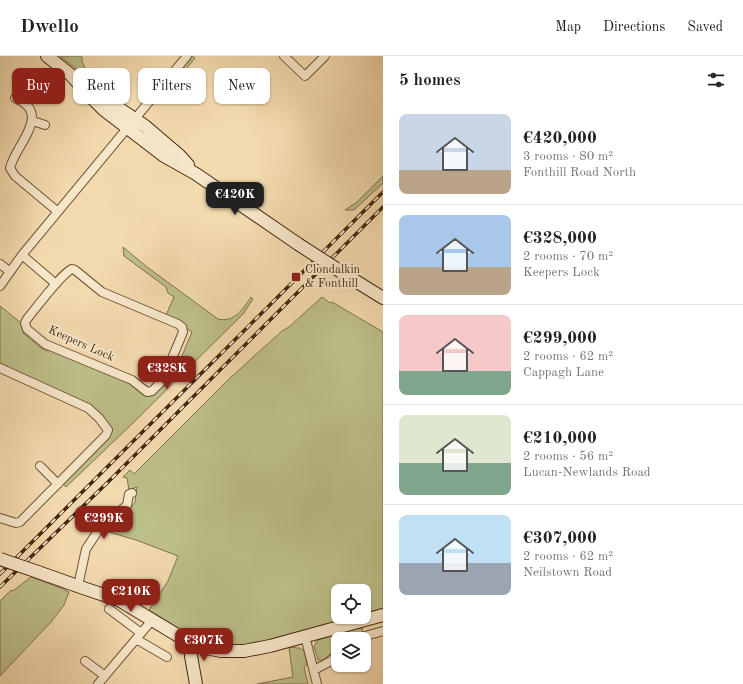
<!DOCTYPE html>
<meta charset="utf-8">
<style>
:root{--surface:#fff;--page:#f6f6f6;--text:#222;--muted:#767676;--line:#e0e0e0;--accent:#8f2418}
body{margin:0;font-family:"Old Standard TT",serif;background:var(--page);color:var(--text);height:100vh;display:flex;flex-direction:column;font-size:15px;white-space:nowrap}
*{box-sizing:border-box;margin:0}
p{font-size:13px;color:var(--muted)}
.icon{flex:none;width:22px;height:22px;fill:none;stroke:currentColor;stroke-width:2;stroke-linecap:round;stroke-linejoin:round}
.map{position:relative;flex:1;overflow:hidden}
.drawer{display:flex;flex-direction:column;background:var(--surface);width:360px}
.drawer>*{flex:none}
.top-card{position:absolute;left:12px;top:12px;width:311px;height:36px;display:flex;gap:8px}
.buttons{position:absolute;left:331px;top:528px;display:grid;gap:8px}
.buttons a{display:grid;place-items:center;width:40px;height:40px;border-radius:8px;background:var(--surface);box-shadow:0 1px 3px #0004;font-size:20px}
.price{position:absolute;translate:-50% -34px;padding:0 9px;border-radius:8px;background:var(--accent);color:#fff;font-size:13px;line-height:26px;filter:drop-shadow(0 1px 2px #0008)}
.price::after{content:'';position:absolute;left:50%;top:24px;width:12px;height:9px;margin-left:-6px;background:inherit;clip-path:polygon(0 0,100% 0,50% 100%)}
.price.active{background:#222;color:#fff}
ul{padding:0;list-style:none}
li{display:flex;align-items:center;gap:12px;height:100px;padding:0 16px}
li+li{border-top:1px solid var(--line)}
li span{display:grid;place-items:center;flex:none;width:112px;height:80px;border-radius:8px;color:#555}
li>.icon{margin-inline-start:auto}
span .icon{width:48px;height:48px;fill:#fffc;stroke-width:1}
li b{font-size:17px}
h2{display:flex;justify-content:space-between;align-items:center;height:48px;padding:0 16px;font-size:17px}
.pill{padding:0 14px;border-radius:8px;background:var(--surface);box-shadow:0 1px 3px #0004;font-size:14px;line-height:36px}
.pill.active{background:var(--accent);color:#fff}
header{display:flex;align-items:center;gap:24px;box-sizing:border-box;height:56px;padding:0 20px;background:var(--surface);border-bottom:1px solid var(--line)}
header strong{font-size:19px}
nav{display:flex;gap:22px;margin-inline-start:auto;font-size:14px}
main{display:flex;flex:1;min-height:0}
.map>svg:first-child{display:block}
</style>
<header>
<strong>Dwello</strong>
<nav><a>Map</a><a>Directions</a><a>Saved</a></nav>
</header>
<main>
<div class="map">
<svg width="383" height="628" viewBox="0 0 383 628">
<rect width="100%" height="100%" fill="#f3daae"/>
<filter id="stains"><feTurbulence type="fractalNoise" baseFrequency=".005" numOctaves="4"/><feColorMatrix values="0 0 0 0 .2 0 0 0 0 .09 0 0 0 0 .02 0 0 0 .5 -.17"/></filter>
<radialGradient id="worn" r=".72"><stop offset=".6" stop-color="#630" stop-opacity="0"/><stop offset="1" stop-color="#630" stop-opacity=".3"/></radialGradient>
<!-- green -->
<path fill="#bdbf89" stroke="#81734c" d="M60,0H80L82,1V6L84,9L86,20Z
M192,0L195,2L178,23L169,29Z
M383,120V127L354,154H345L357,146Z
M123,191L147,211L218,263C234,267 243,253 251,241L253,243L243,258L133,367L66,431L63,428L109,381L102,362L0,310V250L21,267L23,275V277L41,292L47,295L49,293L131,328L142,338L148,339L166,324L171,326L192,276L166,259L174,241L168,237L166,231L124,200Z
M322,241L330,247L332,246L383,276V553L364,558V535H338V561H354L259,587L241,590L229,591L217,589L183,575L149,554L168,525L178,500L136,484L102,474L128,456L135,446L137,431L129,434L127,422L123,421L130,414L134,418L230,322L282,275L289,271Z
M31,521L61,532L69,536L64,549L51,566L0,620V545L11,534L13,535Z
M362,572L363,576L348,580L345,583H338V590L324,604H318L314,590L318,584L350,574Z
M295,591L296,592H300L304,595L307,608L304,612L308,628H257L293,621L289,592Z"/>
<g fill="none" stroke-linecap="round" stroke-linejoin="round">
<defs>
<path id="street" d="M284,0L305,20L325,0
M15,42C53,57 16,88 10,112L15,120L57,155
M33,65L45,69
M22,199L56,228
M0,208L9,215
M72,213L75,214L102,236L178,268L182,271L183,276L163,324L152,335L147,336L132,324L45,288L27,273L25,267L27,263C36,252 62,217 72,213Z
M0,230L22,199L187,0
M0,312L88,352L99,362L108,374L106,379L20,466L16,467L0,462
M40,410L58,428
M78,530L86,493L98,475L127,449L129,438L132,437
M109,553L141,577
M305,580L317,628
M136,583L167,601
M354,583L383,575
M85,605L105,620
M314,614L331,605L338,598
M98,628L153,563"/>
<path id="secondary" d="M47,0L71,19L88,28L120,53L145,70L179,99L188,109
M71,19L85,35L104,54L164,100L196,118L298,188
M346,219L383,242
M38,516L83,532L119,544L177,579L192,586L206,592L221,595H244L270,590L383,559
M192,586L191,600L196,628"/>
</defs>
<!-- street casing -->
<use href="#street" stroke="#705436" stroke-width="10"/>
<!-- secondary casing -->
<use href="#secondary" stroke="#45270e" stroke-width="14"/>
<!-- street -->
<use href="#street" stroke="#f7e7ca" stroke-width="8"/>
<!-- secondary -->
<use href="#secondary" stroke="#f7e7ca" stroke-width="12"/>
<defs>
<path id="rail" d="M0,518L383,136
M0,531L107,427L383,151"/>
</defs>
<!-- rail casing -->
<use href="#rail" stroke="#45270e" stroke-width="3.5"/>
<!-- rail -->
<use href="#rail" stroke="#f7e7ca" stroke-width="2" stroke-dasharray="6" stroke-linecap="butt"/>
<defs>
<path id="secondary-bridge" d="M298,188L346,219
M0,503L38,516"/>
</defs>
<!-- secondary-bridge casing -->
<use href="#secondary-bridge" stroke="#45270e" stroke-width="14" stroke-linecap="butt"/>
<!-- secondary-bridge -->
<use href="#secondary-bridge" stroke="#f7e7ca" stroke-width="12"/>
</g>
<!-- markers -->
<rect fill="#8f2418" stroke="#f7e7ca" stroke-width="1.5" x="291" y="216" width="10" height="10" rx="2"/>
<g text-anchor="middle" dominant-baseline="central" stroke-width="4" stroke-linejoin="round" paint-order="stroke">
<!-- poi labels -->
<g font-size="12" fill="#45270e" stroke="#f7e7ca" text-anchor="start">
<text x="305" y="214">Clondalkin<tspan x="305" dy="14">&amp; Fonthill</tspan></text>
</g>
<!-- street labels -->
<g font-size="12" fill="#45270e" stroke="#f7e7ca">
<text transform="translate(81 288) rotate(24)">Keepers Lock</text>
</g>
</g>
<rect width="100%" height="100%" filter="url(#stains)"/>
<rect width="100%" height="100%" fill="url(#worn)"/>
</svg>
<div class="buttons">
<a><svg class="icon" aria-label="locate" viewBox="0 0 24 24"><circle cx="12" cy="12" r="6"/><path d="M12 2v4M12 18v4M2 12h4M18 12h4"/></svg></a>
<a><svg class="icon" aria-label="layers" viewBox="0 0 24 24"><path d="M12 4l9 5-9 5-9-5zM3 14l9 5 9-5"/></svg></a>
</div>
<b class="price active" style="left:235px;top:160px">€420K</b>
<b class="price" style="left:167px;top:334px">€328K</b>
<b class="price" style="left:104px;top:484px">€299K</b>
<b class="price" style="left:131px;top:557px">€210K</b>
<b class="price" style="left:204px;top:606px">€307K</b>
<div class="top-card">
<a class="pill active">Buy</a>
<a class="pill">Rent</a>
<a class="pill">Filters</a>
<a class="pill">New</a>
</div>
</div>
<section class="drawer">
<h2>5 homes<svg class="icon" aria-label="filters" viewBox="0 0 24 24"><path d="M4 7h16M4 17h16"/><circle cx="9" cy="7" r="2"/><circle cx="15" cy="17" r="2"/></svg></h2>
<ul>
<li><span style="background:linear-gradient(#c9d6e8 70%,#b9a48a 0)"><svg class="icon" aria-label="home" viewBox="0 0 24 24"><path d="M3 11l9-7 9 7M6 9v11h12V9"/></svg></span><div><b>€420,000</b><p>3 rooms · 80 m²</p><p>Fonthill Road North</p></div></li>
<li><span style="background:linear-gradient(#a9c7e8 65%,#b9a48a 0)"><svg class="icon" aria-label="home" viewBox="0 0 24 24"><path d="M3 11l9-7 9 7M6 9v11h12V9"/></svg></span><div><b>€328,000</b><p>2 rooms · 70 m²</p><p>Keepers Lock</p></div></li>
<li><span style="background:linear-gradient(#f6c9c9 70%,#7fa58c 0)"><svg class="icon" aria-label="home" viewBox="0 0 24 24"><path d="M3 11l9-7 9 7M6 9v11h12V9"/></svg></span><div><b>€299,000</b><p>2 rooms · 62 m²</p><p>Cappagh Lane</p></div></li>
<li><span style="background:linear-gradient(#dfe7d0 60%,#7fa58c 0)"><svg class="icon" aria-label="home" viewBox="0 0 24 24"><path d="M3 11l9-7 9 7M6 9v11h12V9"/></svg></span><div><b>€210,000</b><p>2 rooms · 56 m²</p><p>Lucan-Newlands Road</p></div></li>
<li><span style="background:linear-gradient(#bfe0f5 60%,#9aa5b1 0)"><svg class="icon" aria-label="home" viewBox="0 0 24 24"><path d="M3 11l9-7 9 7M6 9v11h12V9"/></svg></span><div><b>€307,000</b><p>2 rooms · 62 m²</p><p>Neilstown Road</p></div></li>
</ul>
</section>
</main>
